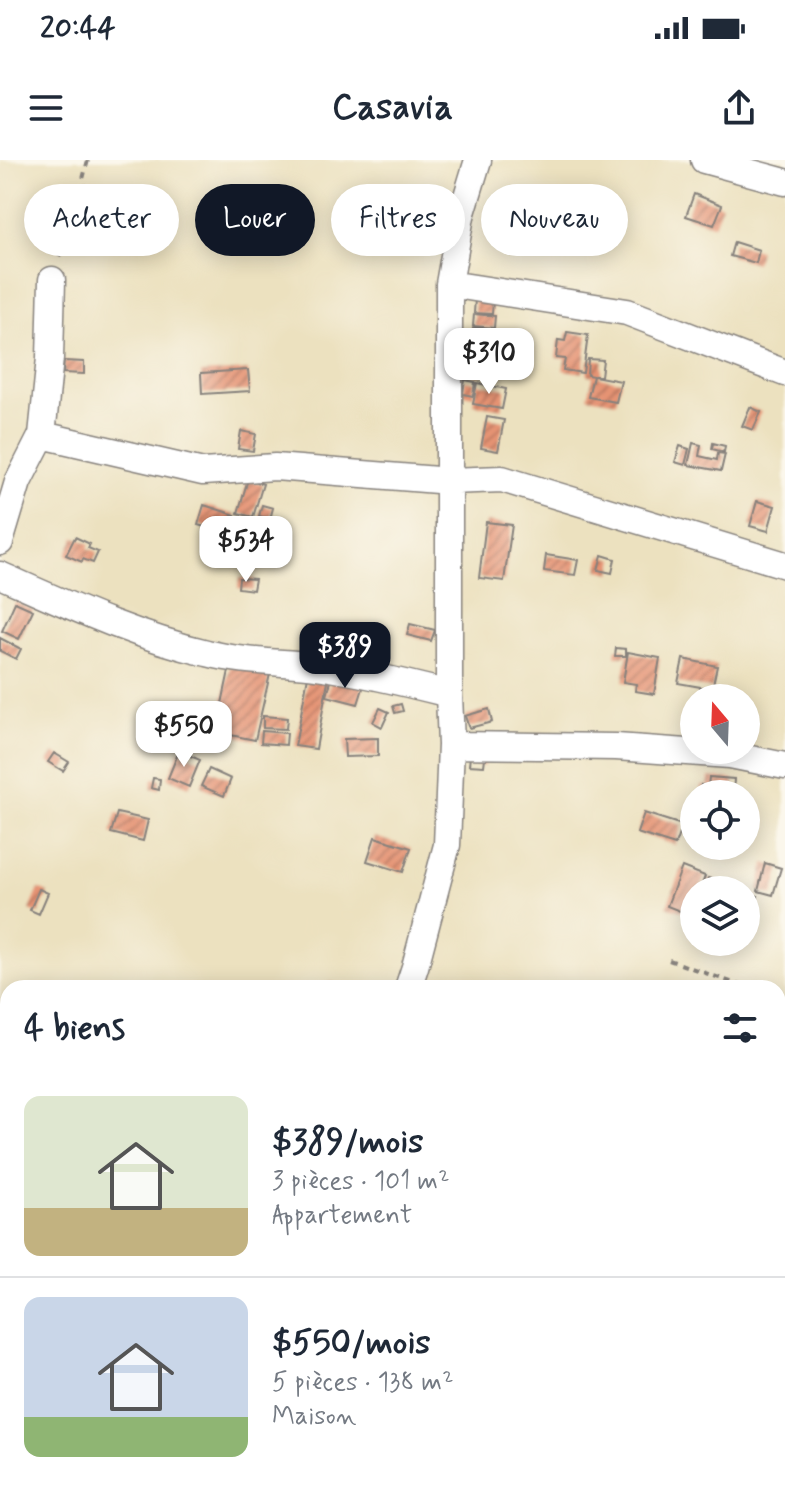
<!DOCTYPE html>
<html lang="fr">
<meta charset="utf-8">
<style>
:root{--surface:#fff;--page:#f6f6f7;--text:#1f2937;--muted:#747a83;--line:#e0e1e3;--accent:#111827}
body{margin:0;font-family:Mynerve,sans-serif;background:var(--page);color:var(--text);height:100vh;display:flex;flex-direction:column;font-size:30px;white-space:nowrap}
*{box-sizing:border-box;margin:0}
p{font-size:26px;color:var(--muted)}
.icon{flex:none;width:44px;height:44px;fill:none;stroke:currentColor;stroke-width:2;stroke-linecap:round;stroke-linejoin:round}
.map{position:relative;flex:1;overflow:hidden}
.drawer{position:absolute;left:0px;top:820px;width:786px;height:514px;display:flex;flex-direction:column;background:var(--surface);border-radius:24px 24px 0 0;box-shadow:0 4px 20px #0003}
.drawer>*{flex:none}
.hud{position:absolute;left:24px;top:24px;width:738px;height:72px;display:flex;gap:16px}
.needle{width:52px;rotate:341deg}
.fabs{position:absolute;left:680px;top:524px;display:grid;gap:16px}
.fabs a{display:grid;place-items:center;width:80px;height:80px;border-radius:50%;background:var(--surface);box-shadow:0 4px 20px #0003;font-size:40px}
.price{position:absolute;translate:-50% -68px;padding:0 18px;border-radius:16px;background:#fff;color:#222;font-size:26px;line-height:52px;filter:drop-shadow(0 2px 4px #0008)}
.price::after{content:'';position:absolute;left:50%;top:48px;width:24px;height:18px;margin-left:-12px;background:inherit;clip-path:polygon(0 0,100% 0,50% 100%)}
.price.active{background:var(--accent);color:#fff}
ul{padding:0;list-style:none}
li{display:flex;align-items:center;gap:24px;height:200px;padding:0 24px}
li+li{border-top:2px solid var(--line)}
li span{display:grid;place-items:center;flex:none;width:224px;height:160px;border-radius:16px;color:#555}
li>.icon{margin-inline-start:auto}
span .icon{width:96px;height:96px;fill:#fffc;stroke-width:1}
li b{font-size:34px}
h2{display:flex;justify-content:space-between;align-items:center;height:96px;padding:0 24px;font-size:34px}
.pill{padding:0 28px;border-radius:36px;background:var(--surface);box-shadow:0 4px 20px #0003;font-size:28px;line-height:72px}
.pill.active{background:var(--accent);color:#fff}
.status{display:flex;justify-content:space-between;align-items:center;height:56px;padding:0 40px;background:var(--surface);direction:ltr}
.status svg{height:22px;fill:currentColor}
header{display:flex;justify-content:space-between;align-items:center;height:104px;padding:0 24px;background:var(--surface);font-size:36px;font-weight:700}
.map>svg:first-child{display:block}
</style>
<div class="status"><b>20:44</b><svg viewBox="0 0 49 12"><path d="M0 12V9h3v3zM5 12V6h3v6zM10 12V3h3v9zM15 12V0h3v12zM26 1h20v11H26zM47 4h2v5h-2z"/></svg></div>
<header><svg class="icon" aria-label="menu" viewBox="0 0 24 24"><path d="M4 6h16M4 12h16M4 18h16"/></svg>Casavia<svg class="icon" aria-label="share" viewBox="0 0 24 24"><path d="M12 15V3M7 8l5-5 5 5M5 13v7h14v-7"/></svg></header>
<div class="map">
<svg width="785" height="1333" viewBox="0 0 785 1333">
<defs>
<pattern id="building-hatch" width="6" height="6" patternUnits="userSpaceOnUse" patternTransform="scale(2)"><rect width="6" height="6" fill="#e59373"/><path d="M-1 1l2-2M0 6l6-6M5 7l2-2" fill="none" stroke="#b97860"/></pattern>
</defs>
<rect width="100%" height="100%" fill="#fbf7ec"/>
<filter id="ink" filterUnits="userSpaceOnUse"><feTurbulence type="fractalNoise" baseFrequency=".0125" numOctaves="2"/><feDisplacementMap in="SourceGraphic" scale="16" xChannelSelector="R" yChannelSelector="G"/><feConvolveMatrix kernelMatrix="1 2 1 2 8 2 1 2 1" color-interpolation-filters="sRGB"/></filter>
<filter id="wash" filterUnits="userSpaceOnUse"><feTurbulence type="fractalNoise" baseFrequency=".006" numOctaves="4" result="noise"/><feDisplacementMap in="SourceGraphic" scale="32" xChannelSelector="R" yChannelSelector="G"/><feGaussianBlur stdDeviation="1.8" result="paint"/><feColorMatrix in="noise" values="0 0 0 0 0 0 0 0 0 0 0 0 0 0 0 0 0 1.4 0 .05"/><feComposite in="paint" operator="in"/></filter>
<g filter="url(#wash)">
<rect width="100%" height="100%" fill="#ece1bf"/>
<g id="blocks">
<!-- building -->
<path fill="url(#building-hatch)" d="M694,34L722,45L714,65L686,56Z
M569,59L595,66L586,95L560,88Z
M734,82L759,90L756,103L730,96Z
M475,139L493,141L492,154L474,153Z
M474,154L495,156L494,168L473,166Z
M473,168L492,170L491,181L472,179Z
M567,172L588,175L583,213L563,210L565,199L556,198L558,180L565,181Z
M473,180L489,184L487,192L471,189Z
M470,198L484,200L481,216L467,214Z
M588,199L603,200L601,216H594L621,221L616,242L588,237L593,216L587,215Z
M64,201L84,202V214L63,213Z
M248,210L250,231L202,234L201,213Z
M465,220L475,222L473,236L463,234Z
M477,223L506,229L502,249L473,244Z
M750,247L761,252L753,270L742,266Z
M487,257L504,260L498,291L481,288Z
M241,271L256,274L253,291L238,289Z
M693,283L701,285L699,296L717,300L718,293L725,294L721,311L688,305Z
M713,283L725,286L724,292L712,289Z
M680,286L689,289L685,305L675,302Z
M248,319L263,324L253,357L238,353Z
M757,341L775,346L768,371L750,366Z
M204,345L235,355L229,374L198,365Z
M262,345L273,348L270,359L259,356Z
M486,362L512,365L504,421L479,418Z
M75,377L90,384L88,388L98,392L93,403L83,399L82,402L66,395Z
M546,395L578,400L575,415L544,411Z
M602,395L615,399L612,413L598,410Z
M239,418L255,419L253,430L238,428Z
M15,442L33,450L19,479L2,471Z
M410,464L435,470L431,481L407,475Z
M0,478L21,489L16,499L0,491Z
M616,488L626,489V496H615Z
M628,492L660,498L654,534L635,531L636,524L623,522Z
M683,499L717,506L712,529L678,523Z
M230,506L270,514L255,580L216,572Z
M309,511L329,515L316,589L295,586Z
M332,517L364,525L358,544L327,536Z
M401,544L403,551L395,553L393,546Z
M380,548L389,552L382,567L373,562Z
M489,549L492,562L469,568L465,556Z
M263,556L287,558L286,569L263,568Z
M262,571L287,573L286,585L261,583Z
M378,578V596L345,597L344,579Z
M179,591L200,600L189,627L168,618Z
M54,593L69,602L63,611L48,602Z
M470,597L485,598L484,606L469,605Z
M209,609L231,619L224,636L201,626Z
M709,617L734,619L733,634H700L701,625L708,626Z
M153,618L160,619L159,630L151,628Z
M117,653L148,660L143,681L111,673Z
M644,653L682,665L675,685L637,673Z
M375,677L411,688L403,712L367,701Z
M765,703L781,708L773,735L758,731Z
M682,707L705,716L700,730H694V745L690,755L667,746Z
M708,718L741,730H704Z
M39,729L48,733L39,754L30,750Z
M747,733L758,736L753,752L746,750Z
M330,822L347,827V828H328Z"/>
</g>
</g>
<g filter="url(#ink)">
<use href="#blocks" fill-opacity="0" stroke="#87827d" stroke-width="2"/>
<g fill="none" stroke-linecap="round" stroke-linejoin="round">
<defs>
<path id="minor" d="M704,0L785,22
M449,124L627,152L785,213
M42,275L203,312L275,307L450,321L502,319L785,405
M0,382L18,322L42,275L50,198L52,120
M0,415C68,445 134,476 207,493C241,502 281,502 317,506C361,512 406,523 449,534
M451,585L616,587L730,595L785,606
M408,828L415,807L447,685L451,585L449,534V124L461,56L478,0
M159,1333L161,1326"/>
<path id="trunk" d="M0,1329L6,1333"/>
</defs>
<!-- minor casing -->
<use href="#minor" stroke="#87827d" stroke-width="29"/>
<!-- trunk casing -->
<use href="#trunk" stroke="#87827d" stroke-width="47"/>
<!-- path -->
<path stroke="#87827d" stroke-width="4" stroke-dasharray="6 6" stroke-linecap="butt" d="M59,96L80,57L85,39L83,19L88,0
M669,800L748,828
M778,839L785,841"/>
<!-- minor -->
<use href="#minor" stroke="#fff" stroke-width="26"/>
<!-- trunk -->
<use href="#trunk" stroke="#fff" stroke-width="44"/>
</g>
</g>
</svg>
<div class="fabs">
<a><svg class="needle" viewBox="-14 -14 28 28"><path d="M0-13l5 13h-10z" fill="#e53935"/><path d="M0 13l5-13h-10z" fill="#747a83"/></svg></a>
<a><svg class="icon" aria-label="locate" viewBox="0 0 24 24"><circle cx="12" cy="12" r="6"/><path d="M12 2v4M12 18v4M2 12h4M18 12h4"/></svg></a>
<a><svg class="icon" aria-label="layers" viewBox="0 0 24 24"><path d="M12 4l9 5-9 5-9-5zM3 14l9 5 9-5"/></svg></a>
</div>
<b class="price" style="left:489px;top:236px">$310</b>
<b class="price" style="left:246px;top:424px">$534</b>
<b class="price active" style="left:345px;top:530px">$389</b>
<b class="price" style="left:184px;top:609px">$550</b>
<div class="hud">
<a class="pill">Acheter</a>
<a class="pill active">Louer</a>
<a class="pill">Filtres</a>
<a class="pill">Nouveau</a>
</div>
<section class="drawer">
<h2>4 biens<svg class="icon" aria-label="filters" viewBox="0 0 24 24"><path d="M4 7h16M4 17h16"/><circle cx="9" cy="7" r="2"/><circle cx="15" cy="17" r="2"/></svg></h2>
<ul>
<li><span style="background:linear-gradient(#dfe7d0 70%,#c2b280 0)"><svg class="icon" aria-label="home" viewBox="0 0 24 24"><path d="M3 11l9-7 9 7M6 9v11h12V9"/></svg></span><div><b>$389/mois</b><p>3 pièces · 101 m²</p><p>Appartement</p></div></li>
<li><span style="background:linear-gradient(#c9d6e8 75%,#8fb573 0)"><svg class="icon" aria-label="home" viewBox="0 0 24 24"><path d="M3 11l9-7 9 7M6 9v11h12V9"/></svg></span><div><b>$550/mois</b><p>5 pièces · 138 m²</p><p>Maison</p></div></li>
</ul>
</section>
</div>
